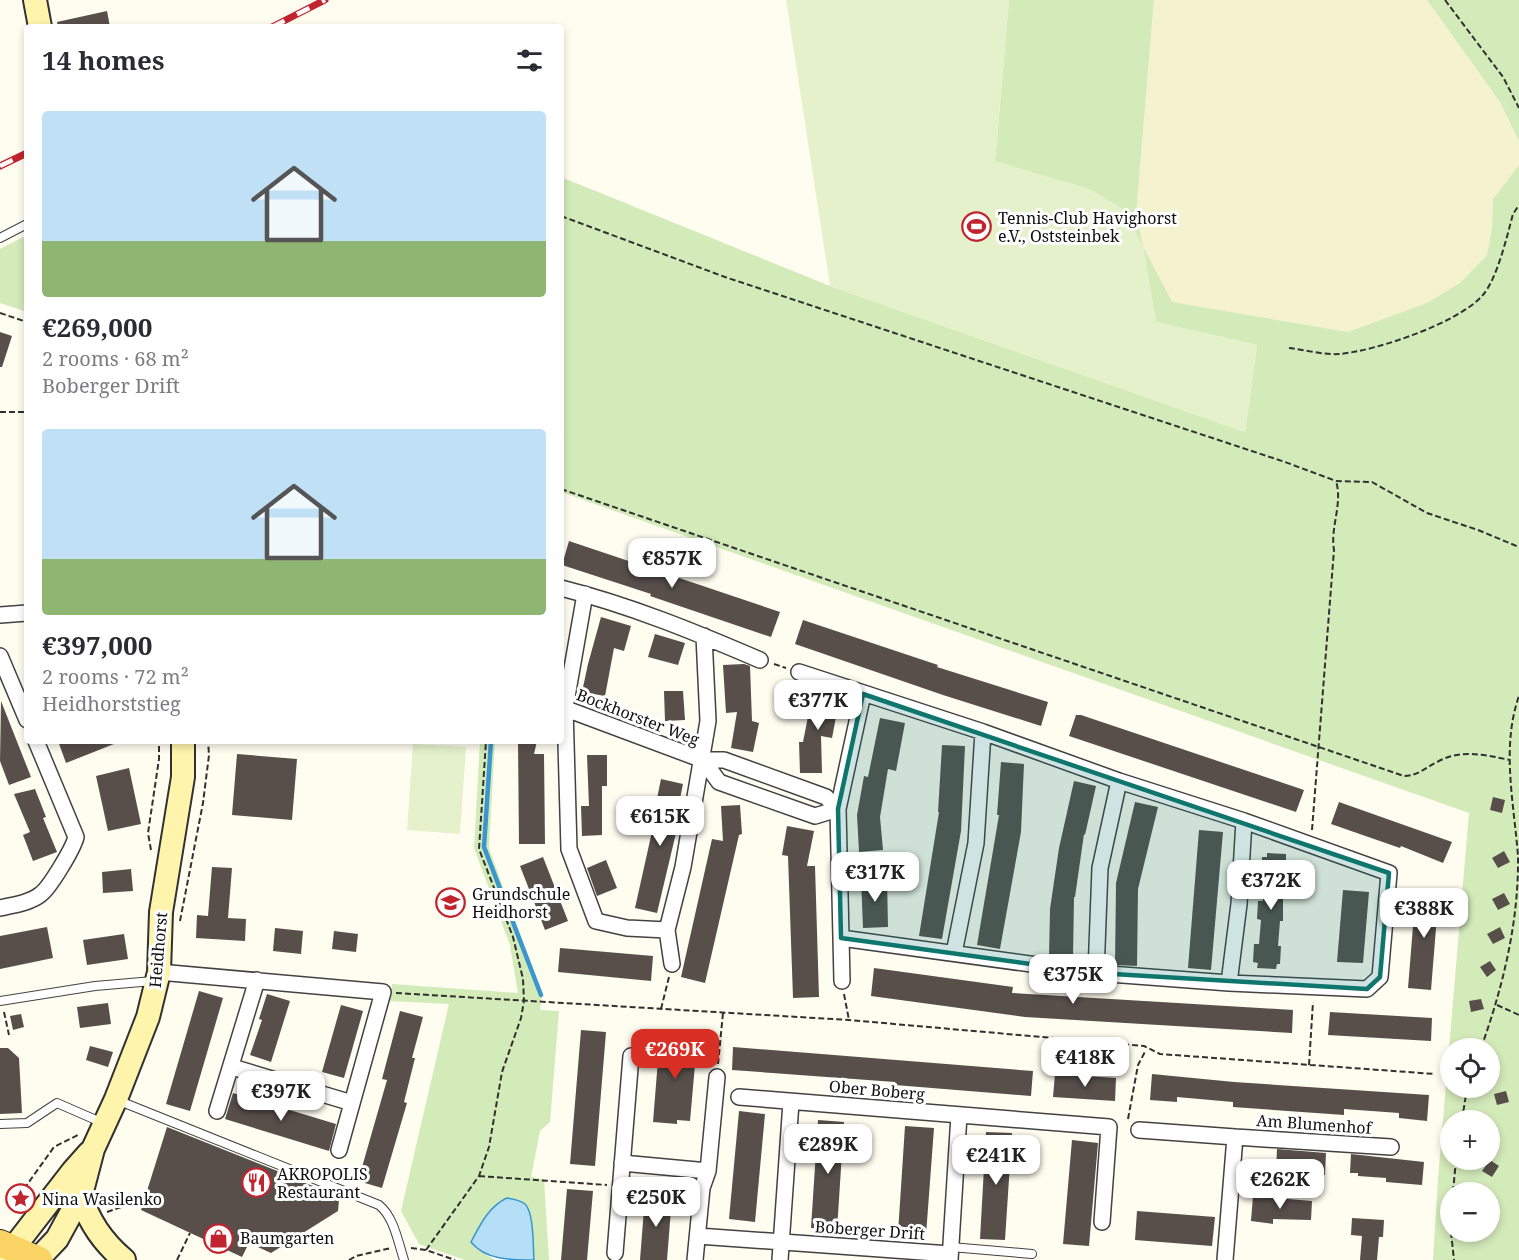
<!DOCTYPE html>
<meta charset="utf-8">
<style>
:root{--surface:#fff;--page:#f2f2f3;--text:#2b2b33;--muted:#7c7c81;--accent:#d93025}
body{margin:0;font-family:"Noto Serif",serif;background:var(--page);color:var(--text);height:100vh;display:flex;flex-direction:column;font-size:22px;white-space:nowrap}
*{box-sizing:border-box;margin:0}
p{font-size:20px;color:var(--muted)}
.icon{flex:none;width:33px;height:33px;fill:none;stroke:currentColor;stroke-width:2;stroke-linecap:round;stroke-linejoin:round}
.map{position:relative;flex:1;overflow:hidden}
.side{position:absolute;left:24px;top:24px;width:540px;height:720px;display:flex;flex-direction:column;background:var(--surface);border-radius:6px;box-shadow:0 3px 9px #0003}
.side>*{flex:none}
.controls{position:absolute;left:1440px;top:1038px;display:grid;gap:12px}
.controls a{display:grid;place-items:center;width:60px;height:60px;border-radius:50%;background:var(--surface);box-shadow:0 3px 9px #0003;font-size:30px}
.price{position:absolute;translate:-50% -51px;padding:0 14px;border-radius:12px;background:#fff;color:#222;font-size:20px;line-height:39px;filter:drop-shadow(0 2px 3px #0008)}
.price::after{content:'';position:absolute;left:50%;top:36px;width:18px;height:14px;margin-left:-9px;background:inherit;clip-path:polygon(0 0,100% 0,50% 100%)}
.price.current{background:var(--accent);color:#fff}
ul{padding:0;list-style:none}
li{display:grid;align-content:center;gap:12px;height:318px;padding:0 18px}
li span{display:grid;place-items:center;height:186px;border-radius:6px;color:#555}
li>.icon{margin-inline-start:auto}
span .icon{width:108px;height:108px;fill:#fffc;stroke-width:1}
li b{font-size:26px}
h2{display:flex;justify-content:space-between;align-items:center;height:72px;padding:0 18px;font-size:26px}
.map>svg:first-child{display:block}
</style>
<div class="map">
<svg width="1519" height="1260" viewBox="0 0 1519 1260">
<rect width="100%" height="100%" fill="#fffcf0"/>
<!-- farmland -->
<path fill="#f5f2d0" d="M1154,0H1427L1500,102L1519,141V165L1493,199L1492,228L1487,255L1460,283L1428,303L1348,332L1171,302L1143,246L1136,214Z"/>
<!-- green -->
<path fill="#d3eab9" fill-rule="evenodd" d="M1009,0H1154L1136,214L1143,246L1172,302L1348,332L1427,303L1460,283L1487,255L1492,228L1493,199L1519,165V1260H1433L1438,1179L1469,813L561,492V177L830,286L1245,432L1257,345L1156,322L1143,246L1089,189L995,162ZM1450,1048H1490V1088H1450ZM1450,1120H1490V1160H1450ZM1450,1192H1490V1232H1450Z
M1427,0H1519V141L1500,102Z
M23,237H27V312L0,303V249Z
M480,741H495L489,848L542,995L540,1010L559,1011L550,1122L540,1131L531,1177L544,1179L549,1260H534L531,1215L507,1198C486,1207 481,1227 475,1248L495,1260H465L419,1244L401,1211L449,1004L390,1001L392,984L518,993L510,945L474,848Z"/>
<!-- pitch -->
<path fill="#e5f1cb" d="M786,0H1009L995,161L1089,189L1122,208L1143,246L1156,322L1257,345L1245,432L830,286Z
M413,744L466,747L460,834L407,830Z"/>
<!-- water -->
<path fill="#b4dff7" stroke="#3a96cf" stroke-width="1.5" d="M507,1198C514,1199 520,1200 525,1204C534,1212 533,1247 534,1260C511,1260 485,1260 471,1242C480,1225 489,1206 507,1198Z"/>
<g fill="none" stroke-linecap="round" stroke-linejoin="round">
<!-- stream -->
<path stroke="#3a96cf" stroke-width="4.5" d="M491,741L484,847L541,995"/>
</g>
<!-- building -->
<path fill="#584f4b" d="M107,11L110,27H58L57,22Z
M0,332L12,336L2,367H0Z
M569,541L780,612L771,637L650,596L651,594L562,565Z
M601,617L631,626L624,651L614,648L605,696L582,692L588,664Z
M803,620L938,665L937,667L1048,702L1041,726L943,695L795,644Z
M655,634L685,643L678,665L648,657Z
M744,664L750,666L752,721L759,723L753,752L731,748L737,712L726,713L723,665Z
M664,691H683L685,720L665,721Z
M813,691L840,696L832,738L821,736L822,773H800L799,742H803Z
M1,701L31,777L9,785L0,761Z
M1076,715H1081L1304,790L1296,812L1069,736Z
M880,718L905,723L896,771L888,769L880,817L883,850L859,852L857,815L864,776L868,777Z
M58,741H119V742L66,763Z
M518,741H537L534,754H544L545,844H519Z
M942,745L965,746L961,831L942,939L919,936L939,812H938Z
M237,754L297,759L292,820L232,815Z
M587,755H607V786H602V835L582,836L581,806H589Z
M1001,762L1024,764L1021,832L1000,949L977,945L999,815H997Z
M129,768L141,824L108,831L96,776Z
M661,779L683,784L673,833H676L657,913L635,908L657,809L655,808Z
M1074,781L1096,786L1085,835L1084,834L1075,897H1074L1073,958H1059L1049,957L1050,909L1059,848Z
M35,789L46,817L43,818L57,852L33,861L23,835L30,832L14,794Z
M1493,797L1505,800L1502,813L1490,810Z
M1135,802L1158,807L1138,889L1137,966L1115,965L1116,883Z
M1339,802L1452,842L1443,863L1401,846L1400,848L1331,824Z
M740,805L742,834L739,835L705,983L681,977L712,839L723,841L721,806Z
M787,826L814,831L807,866H815L819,997L793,998L788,856L782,855Z
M1199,830L1223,832L1211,970L1188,968Z
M1504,851L1510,862L1498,868L1492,858Z
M1267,853L1286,854V860H1288V878H1283V921H1280L1278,946H1281L1280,964H1277L1276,969L1257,968L1258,963L1253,962L1254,944H1259L1261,920L1257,919L1258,901H1263L1264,876H1261L1262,857H1267Z
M543,857L568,921L545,930L520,866Z
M606,860L617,888L597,896L587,868Z
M212,867L232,868L228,918L246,919L245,941L196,938L197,915L208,916Z
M131,869L133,891L103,893L102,872Z
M887,878L888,927L863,928L861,879Z
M1416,889L1439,891L1431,990L1408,988Z
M1343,890L1369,892L1363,963L1337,962Z
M1504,893L1510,904L1498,910L1492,899Z
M47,927L53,958L0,969V936Z
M1500,927L1505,938L1493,944L1487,934Z
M275,928L303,931L301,954L273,951Z
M334,931L358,934L356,952L332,949Z
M124,934L128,959L87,965L83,940Z
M560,948L653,956L651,981L558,972Z
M1490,961L1496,970L1487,977L1480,967Z
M874,968L1013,987L1012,993L1293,1010L1292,1033L1025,1017L871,996Z
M199,991L223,998L190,1111L166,1104Z
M267,994L290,1001L271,1062L250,1055L262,1020L259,1019Z
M1481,999L1484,1009L1471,1012L1469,1001Z
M108,1003L111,1024L80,1028L77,1007Z
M341,1005L363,1011L344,1078L322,1072Z
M400,1011L423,1017L412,1058H415L404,1102L407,1103L382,1188L358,1181L387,1080L382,1079Z
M1330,1012L1432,1018L1431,1041L1328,1035Z
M21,1014L24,1027L13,1030L10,1016Z
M581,1030L606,1032L595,1166L570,1164Z
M660,1035L683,1036V1041L697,1042L690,1121L677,1120V1124L653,1122Z
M90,1046L113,1052L108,1067L86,1060Z
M733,1047L1033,1071L1031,1096L895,1085V1082L732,1070Z
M0,1048H8L19,1058L22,1113L0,1114Z
M1055,1074L1116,1078L1115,1101L1053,1097Z
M1152,1074L1234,1082L1429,1095L1427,1121L1399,1118V1113L1344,1109V1115L1233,1107V1102L1177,1097V1102L1150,1100Z
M1506,1091L1509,1102L1497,1105L1494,1094Z
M233,1093L336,1124L329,1151L225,1119Z
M739,1111L765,1114L755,1222L729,1219Z
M818,1120L844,1122L837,1230L811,1228Z
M905,1126L934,1128L926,1235L898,1233Z
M167,1127L290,1176L288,1177L330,1192L339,1200L338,1211L271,1253L249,1243L242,1257L141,1210Z
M986,1132L1012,1133L1005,1240L980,1239Z
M1072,1140L1098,1143L1089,1246L1063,1244Z
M1277,1149L1326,1153L1325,1175L1276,1171Z
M1351,1154L1424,1162L1422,1185L1386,1182V1178L1358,1176V1173H1350Z
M1490,1160L1499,1166L1492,1177L1482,1171Z
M567,1189L593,1191L587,1260H561Z
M645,1196L672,1197L667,1260H640Z
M1253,1196L1312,1201L1311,1220L1273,1219V1224L1251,1221Z
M1137,1211L1215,1217L1212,1246L1135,1240Z
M1352,1218L1384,1220L1383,1237H1379L1377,1260H1360L1362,1236L1351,1235Z"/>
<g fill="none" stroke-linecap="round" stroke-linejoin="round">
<defs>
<path id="lane" d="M0,238L27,224
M0,1001L95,986L153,981
M117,1100L379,1205C394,1217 398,1242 404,1260
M0,1124L27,1123L57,1103L103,1123
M951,1247L1032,1254"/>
<path id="street" d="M561,588C629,605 695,632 760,660
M585,594L565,708L569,849L596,921L627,928L667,930
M0,615L27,613
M0,656L27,720
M799,672L983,732L1119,781L1244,821L1389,873L1380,977L1367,989L1229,983L1096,973L841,938
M561,707L703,760H724L826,797L838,809L815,816L719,782L703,760
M0,908C13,905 30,903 41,894C50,887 73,849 76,837L36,741
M954,953L976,843L983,732
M672,964L667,930L683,867L708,721L704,636
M159,972L383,992L339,1150
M1096,973L1100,868L1119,781
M842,981L838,809L863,694
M1229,983L1239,904L1244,821
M232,1067L352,1103
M739,1097L1109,1127L1102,1222
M217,1111L257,980
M1139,1130L1235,1137L1225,1260
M1235,1137L1391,1147
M622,1163L708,1171
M698,1236L950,1254
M615,1253L631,1056
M695,1260L702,1188L708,1171L717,1077
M780,1260L791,1102
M950,1260L959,1115"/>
<path id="secondary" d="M35,0L40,27
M81,1195C88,1221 104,1243 124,1260
M4,1260L73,1171L89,1153
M37,1260L57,1239L81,1195L93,1149L116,1099L148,1017L159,972L161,912L183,777V741"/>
<path id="primary" d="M0,1243L39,1260"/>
</defs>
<!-- lane casing -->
<use href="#lane" stroke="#424242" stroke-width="10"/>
<!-- street casing -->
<use href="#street" stroke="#424242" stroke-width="18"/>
<!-- secondary casing -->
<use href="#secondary" stroke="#313131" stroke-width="26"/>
<!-- primary casing -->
<use href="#primary" stroke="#202020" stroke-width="28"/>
<!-- path -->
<path stroke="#313131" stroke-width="2" stroke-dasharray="6 3" stroke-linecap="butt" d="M1445,0L1503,77L1519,108
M561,216L725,277L1285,462L1336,481L1372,482L1427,513L1478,530L1519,547
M0,313L27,322
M1289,348C1305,350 1324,355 1339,354C1376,351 1458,323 1482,296C1497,280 1507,236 1513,214L1519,205
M0,412H27
M561,489L1404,776C1418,776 1426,767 1439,761C1462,749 1485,755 1510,760
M774,664L786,668
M1312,830L1334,550C1330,527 1343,504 1336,481
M151,850L148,833L159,759V741
M180,921L203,803L209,755L208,741
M396,993L849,1020L1144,1046L1160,1054L1435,1074
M844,994L849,1020
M1497,1005L1519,1015
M661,1009L669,977
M4,1012L9,1035
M1481,1048C1503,987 1519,921 1518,856C1514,803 1501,747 1519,696
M718,1064L723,1013
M1309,1065L1313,1002
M1128,1119L1138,1065L1146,1050
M1462,1120L1467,1088
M479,1176L607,1185
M1453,1192L1456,1160
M107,1212L124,1206
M19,1213L16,1200L54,1147L78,1135
M1451,1232L1454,1260
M411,1248L426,1250L455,1260
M426,1250L479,1176L489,1147L502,1072L521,1018L524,1001L523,979L513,937L479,849L486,741
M177,1260L190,1233
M349,1260L356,1256L391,1248"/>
<!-- lane -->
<use href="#lane" stroke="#fff" stroke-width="8"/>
<!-- street -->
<use href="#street" stroke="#fff" stroke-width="15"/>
<!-- secondary -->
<use href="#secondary" stroke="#fff4ab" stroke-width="22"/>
<!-- primary -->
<use href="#primary" stroke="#fad365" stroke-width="26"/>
<defs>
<path id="rail" d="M272,27L325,0
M0,166L27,153"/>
</defs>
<!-- rail casing -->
<use href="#rail" stroke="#c1242e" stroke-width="7"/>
<!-- rail -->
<use href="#rail" stroke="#fff" stroke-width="4.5" stroke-dasharray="14" stroke-linecap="butt"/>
</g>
<!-- marked area -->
<path fill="#0f766e" fill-opacity="0.2" stroke="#0f766e" stroke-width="4.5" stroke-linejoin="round" d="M863,694L1389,873L1380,977L1367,989L1096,973L841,938L838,809Z"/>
<!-- icons -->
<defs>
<symbol id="stadium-ring" viewBox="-11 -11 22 22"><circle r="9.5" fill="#fff" stroke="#c1242e" stroke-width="1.5"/><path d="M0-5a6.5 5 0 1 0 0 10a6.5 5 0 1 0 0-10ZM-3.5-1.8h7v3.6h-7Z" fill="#c1242e"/></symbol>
<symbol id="school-ring" viewBox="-11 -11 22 22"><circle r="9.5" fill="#fff" stroke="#c1242e" stroke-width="1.5"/><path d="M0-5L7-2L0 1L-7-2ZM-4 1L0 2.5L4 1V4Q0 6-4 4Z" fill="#c1242e"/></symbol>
<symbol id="restaurant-ring" viewBox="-11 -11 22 22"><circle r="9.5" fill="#fff" stroke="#c1242e" stroke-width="1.5"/><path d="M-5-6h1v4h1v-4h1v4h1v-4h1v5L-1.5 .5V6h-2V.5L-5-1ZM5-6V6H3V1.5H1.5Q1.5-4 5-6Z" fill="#c1242e"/></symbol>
<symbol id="sight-ring" viewBox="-11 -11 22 22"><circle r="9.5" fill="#fff" stroke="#c1242e" stroke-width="1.5"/><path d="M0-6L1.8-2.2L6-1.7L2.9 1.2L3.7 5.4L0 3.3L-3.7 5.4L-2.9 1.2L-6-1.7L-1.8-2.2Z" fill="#c1242e"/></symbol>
<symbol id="shop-ring" viewBox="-11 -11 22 22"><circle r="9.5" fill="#fff" stroke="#c1242e" stroke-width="1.5"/><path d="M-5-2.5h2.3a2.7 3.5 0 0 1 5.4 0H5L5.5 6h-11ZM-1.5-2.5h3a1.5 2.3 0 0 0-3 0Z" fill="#c1242e"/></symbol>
</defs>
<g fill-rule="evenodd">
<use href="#stadium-ring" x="960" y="210" width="33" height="33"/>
<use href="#school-ring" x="434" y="886" width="33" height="33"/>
<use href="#restaurant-ring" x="240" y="1166" width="33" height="33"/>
<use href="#sight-ring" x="4" y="1182" width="33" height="33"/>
<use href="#shop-ring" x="202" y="1222" width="33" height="33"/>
</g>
<g text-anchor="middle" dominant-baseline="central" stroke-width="6" stroke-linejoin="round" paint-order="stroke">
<!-- poi labels -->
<g font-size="16" fill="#0f0f0f" stroke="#fff" text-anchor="start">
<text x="998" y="218">Tennis-Club Havighorst<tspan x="998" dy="18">e.V., Oststeinbek</tspan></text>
<text x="472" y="894">Grundschule<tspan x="472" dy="18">Heidhorst</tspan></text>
<text x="277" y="1174">AKROPOLIS<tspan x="277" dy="18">Restaurant</tspan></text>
<text x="42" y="1199">Nina Wasilenko</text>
<text x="240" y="1238">Baumgarten</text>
</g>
<!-- street labels -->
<g font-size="16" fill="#0f0f0f" stroke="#fff">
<text transform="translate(638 717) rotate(21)">Bockhorster Weg</text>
<text transform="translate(158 950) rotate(-85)">Heidhorst</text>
<text transform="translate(877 1090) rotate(5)">Ober Boberg</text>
<text transform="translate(1314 1124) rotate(4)">Am Blumenhof</text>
<text transform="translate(870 1230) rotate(4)">Boberger Drift</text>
</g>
</g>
</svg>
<div class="controls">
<a><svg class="icon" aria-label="locate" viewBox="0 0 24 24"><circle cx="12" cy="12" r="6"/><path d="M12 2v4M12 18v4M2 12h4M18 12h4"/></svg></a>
<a>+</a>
<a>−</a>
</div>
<b class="price" style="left:672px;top:589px">€857K</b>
<b class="price" style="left:818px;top:731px">€377K</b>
<b class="price" style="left:660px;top:847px">€615K</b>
<b class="price" style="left:875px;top:903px">€317K</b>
<b class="price" style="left:1271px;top:911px">€372K</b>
<b class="price" style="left:1424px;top:939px">€388K</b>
<b class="price" style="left:1073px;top:1005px">€375K</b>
<b class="price current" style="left:675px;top:1080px">€269K</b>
<b class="price" style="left:1085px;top:1088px">€418K</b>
<b class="price" style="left:281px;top:1122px">€397K</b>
<b class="price" style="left:828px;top:1175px">€289K</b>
<b class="price" style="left:996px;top:1186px">€241K</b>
<b class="price" style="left:1280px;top:1210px">€262K</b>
<b class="price" style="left:656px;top:1228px">€250K</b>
<section class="side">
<h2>14 homes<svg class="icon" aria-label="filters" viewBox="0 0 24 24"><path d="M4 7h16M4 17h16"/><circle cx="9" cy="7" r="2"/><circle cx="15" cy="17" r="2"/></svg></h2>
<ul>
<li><span style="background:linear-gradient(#bfe0f5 70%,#8fb573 0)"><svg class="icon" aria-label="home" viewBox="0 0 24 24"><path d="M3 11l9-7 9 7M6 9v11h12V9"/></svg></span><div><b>€269,000</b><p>2 rooms · 68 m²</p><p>Boberger Drift</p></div></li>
<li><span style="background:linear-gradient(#bfe0f5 70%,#8fb573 0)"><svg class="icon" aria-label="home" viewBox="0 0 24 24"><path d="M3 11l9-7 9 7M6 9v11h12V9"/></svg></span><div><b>€397,000</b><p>2 rooms · 72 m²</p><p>Heidhorststieg</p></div></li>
</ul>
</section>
</div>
